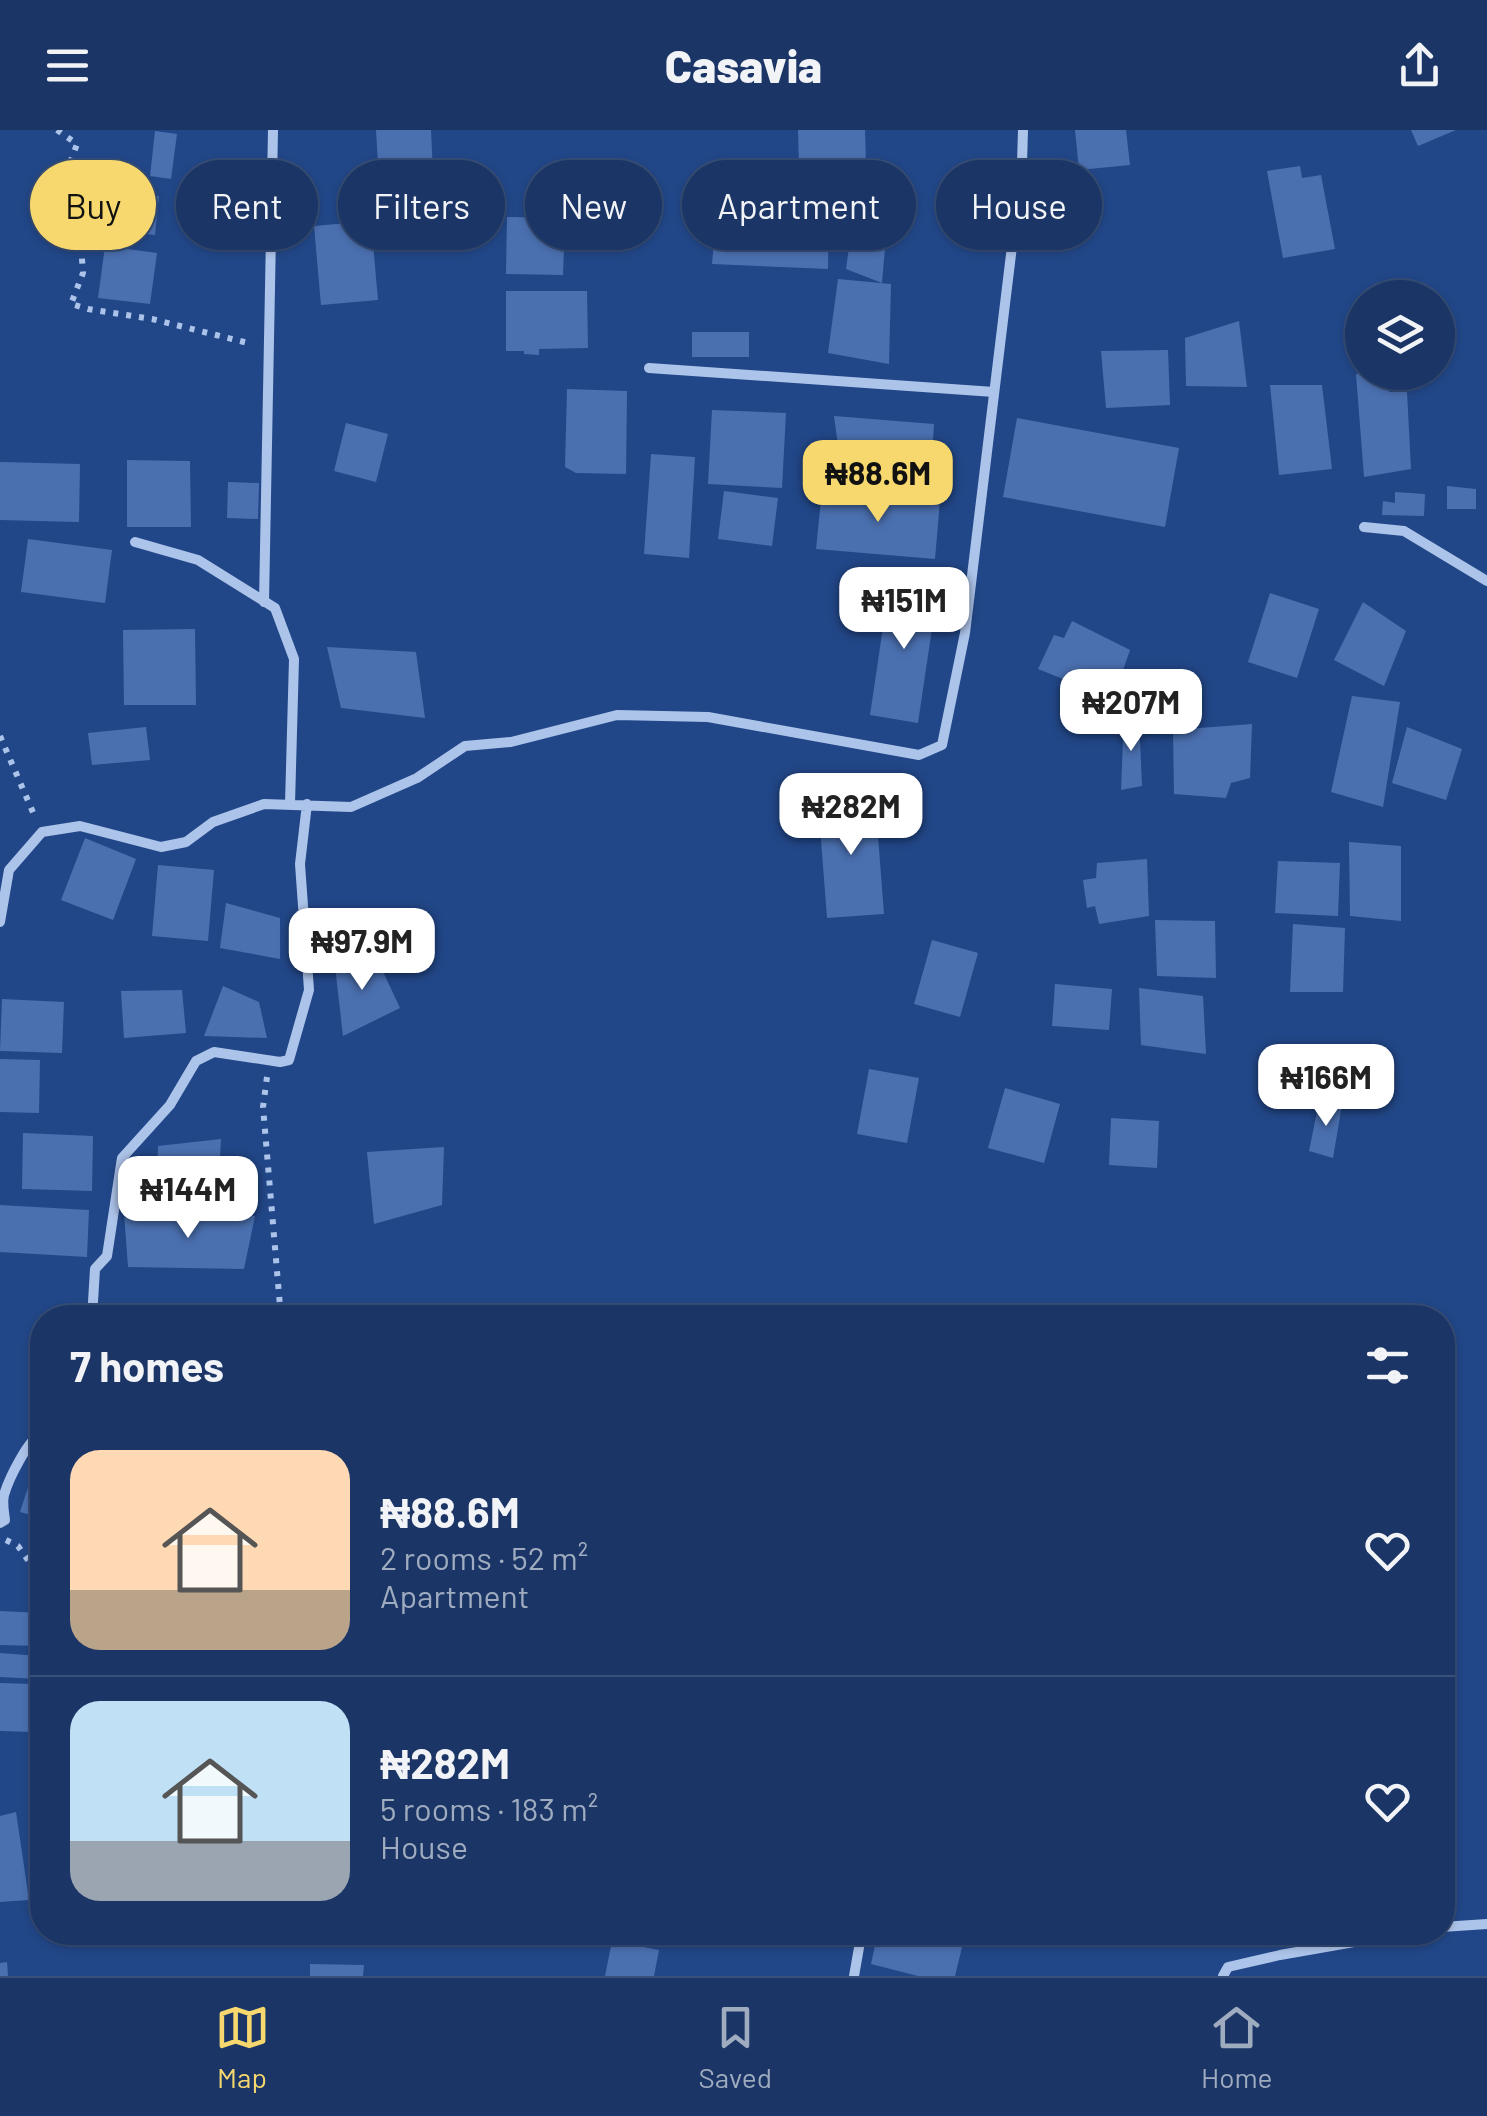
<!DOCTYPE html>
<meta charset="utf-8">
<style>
:root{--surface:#1a3566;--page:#27406f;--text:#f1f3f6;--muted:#9fabbf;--line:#38507a;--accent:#f6d86e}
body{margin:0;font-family:Barlow,sans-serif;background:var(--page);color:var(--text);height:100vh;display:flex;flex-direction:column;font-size:38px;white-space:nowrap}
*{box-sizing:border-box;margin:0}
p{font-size:32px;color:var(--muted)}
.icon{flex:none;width:55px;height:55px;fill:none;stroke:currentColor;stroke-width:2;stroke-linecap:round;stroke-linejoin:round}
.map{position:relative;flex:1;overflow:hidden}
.panel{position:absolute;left:30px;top:1175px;width:1425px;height:640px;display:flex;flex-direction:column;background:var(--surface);border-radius:40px;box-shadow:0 2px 8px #0004,0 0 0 2px var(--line)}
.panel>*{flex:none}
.hud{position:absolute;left:30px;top:30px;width:1428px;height:90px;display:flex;gap:20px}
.controls{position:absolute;left:1345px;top:150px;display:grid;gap:20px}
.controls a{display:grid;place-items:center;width:110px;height:110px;border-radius:50%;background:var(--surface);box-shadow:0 2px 8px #0004,0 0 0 2px var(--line);font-size:50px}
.price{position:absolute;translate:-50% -85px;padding:0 22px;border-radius:20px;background:#fff;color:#222;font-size:32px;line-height:65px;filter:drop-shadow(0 2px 5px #0008)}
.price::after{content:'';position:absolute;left:50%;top:60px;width:30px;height:22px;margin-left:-15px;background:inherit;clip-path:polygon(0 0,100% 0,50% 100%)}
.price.active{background:var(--accent);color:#111}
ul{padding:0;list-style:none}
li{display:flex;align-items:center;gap:30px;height:250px;padding:0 40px}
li+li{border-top:2px solid var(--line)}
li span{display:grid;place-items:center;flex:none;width:280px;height:200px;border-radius:30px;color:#555}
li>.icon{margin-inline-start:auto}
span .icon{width:120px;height:120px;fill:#fffc;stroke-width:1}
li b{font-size:42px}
h2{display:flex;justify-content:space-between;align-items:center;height:120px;padding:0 40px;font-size:42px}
.chip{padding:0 35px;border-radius:45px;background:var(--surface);box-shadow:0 2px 8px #0004,0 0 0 2px var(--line);font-size:35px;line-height:90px}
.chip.active{background:var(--accent);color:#111}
header{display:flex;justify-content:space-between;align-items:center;height:130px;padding:0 40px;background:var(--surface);font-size:45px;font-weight:800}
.tab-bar{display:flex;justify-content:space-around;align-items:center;height:140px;border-top:2px solid var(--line);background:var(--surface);font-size:28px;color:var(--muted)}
.tab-bar a{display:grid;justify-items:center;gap:5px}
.tab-bar .active{color:var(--accent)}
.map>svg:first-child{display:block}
</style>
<header><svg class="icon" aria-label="menu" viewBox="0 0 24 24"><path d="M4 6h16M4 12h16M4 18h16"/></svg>Casavia<svg class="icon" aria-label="share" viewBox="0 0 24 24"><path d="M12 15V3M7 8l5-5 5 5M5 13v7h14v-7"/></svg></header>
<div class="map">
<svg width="1487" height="1846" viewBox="0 0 1487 1846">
<rect width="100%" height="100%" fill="#224788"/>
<!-- building -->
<path fill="#4b70b0" d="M376,0H431L434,66L380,68Z
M798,0H865L866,34L799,37Z
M1075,0H1126L1130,35L1079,40Z
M1411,0H1456L1418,16Z
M155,1L177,4L171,49L150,46Z
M1300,36L1302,48L1321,45L1335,119L1283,128L1267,41Z
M103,61L159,66L155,105L99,99Z
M856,67L889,71L882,153L846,139Z
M717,77L829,80L828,139L712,134Z
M507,87L565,88L563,145L506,144Z
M371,91L378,170L321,175L314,96Z
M105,116L157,123L150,174L98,168Z
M838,149L891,154L889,234L828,223Z
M506,161H587L588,218L539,219V225L524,224V221H506Z
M1239,191L1247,257L1186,256L1185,208Z
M692,202H749V227H692Z
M1168,220L1170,275L1106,278L1101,221Z
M1368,242H1389V262H1407L1411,339L1364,347L1356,244Z
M1270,255H1322L1332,339L1279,345Z
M567,259L627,261L626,344L576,343L565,337Z
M712,280L786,283L782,358L708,354Z
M834,286L934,294L931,344L841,338Z
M1017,288L1179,318L1165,397L1003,367Z
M346,293L388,304L376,352L334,341Z
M651,324L695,327L689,428L644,424Z
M127,330L190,331L191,397H127Z
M0,332L80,334L79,392L0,390Z
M228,352L259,353L258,389L227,388Z
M1447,356L1476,359V379H1447Z
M822,360L940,371L935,429L816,419Z
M724,361L778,368L772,416L718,409Z
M1395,362L1425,364L1424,386L1382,385L1383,371L1395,373Z
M28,409L112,420L105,473L21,462Z
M890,450L938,458L918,593L870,585Z
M1270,463L1319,479L1297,548L1248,532Z
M1363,472L1406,501L1384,556L1334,530Z
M1072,491L1130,520L1113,569L1038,539L1054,505L1064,508Z
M195,499L196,575H124L123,500Z
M327,517L416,522L425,588L341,578Z
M1352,566L1400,572L1383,677L1331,662Z
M1124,585L1139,587L1142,656L1121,660Z
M1252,594L1250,648L1231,653L1226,668L1174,664L1173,600Z
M146,597L150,630L92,635L88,603Z
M1407,597L1462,619L1446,670L1392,653Z
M875,667L884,784L827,788L818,671Z
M85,708L136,729L113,790L61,770Z
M1349,712L1401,716V791L1350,786Z
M1147,729L1149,786L1099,794L1095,776L1087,778L1083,750L1096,748L1097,733Z
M1278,731L1340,733L1338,786L1275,783Z
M158,735L214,740L208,811L152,806Z
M226,773L280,788V829L220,818Z
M1155,790L1215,791L1216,848L1157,846Z
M1293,794L1345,798L1343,862H1290Z
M932,810L978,823L960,887L914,874Z
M334,828L378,831L400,878L343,906Z
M1055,854L1112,859L1109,900L1052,896Z
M223,856L259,872L267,908L204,906Z
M1139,858L1203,866L1206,924L1141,915Z
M182,860L186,903L124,908L121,861Z
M2,869L64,872L62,923L0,921Z
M0,929L40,930L39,983L0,982Z
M869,939L919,948L907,1013L857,1004Z
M1005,958L1060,974L1044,1033L988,1018Z
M1319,972L1342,975L1333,1028L1309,1021Z
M1111,988L1159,991L1157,1038L1109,1035Z
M23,1003L93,1006L92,1061L22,1059Z
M221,1009L217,1084L156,1072L158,1016Z
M444,1017L442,1075L374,1094L367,1022Z
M0,1075L89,1080L87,1127L0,1122Z
M124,1083L255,1086L244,1139L128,1137Z
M34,1339L42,1340V1388L20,1382Z
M0,1481L42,1483L41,1516L0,1515Z
M0,1523L39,1526L38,1549L0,1547Z
M0,1553L31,1554L30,1602L0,1601Z
M16,1682L29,1770L0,1772V1686Z
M878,1802H937L964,1809L955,1846H918L871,1834Z
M612,1811L659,1820L654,1846H605Z
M7,1832L8,1846H0V1833Z
M310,1834L364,1835L363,1846H310Z"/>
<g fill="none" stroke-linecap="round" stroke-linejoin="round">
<!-- path -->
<path stroke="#adc4ea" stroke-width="6" stroke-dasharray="5 8" stroke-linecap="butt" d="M57,0L77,14L66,44L79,87L83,143L71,174L88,179L152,189L248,213
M0,606L35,687
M267,947L263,977L281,1188
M6,1410L18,1416L42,1450
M40,1764L37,1740L42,1699"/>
<!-- minor -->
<path stroke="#adc4ea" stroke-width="10" d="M649,238L994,262
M1364,397L1404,401L1487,451
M135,412L198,430L275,478L294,529L290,674
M264,472L273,0
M0,792L9,740L42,702L80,696L161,717L186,712L213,692L264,674L351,677L417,648L465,616L511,612L617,585L708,587L919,625L942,615L965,503L1022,34L1023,0
M92,1188L95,1139L107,1126L122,1028L170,975L196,931L214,922L280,932L289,930L309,860L300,734L307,674
M0,1393L5,1390C4,1382 2,1373 4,1365C9,1348 28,1310 42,1302
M1442,1797L1487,1794
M840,1802L860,1812L854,1846
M1223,1846L1228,1837L1280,1825L1411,1802"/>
</g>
</svg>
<div class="controls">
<a><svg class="icon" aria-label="layers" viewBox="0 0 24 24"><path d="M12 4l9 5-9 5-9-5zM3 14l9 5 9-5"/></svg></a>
</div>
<b class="price active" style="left:878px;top:395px">₦88.6M</b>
<b class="price" style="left:904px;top:522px">₦151M</b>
<b class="price" style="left:1131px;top:624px">₦207M</b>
<b class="price" style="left:851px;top:728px">₦282M</b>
<b class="price" style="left:362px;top:863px">₦97.9M</b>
<b class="price" style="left:1326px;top:999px">₦166M</b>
<b class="price" style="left:188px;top:1111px">₦144M</b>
<div class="hud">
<a class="chip active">Buy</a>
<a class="chip">Rent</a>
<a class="chip">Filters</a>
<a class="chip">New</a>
<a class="chip">Apartment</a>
<a class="chip">House</a>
</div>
<section class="panel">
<h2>7 homes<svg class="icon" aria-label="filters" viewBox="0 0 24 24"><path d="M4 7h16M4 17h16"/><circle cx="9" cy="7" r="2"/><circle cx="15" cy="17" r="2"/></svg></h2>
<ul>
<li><span style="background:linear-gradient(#ffd9b3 70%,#b9a48a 0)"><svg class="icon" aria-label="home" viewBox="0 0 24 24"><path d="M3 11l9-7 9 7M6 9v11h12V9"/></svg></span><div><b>₦88.6M</b><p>2 rooms · 52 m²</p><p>Apartment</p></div><svg class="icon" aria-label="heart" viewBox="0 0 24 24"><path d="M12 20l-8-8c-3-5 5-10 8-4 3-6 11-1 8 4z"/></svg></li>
<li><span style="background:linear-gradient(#bfe0f5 70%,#9aa5b1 0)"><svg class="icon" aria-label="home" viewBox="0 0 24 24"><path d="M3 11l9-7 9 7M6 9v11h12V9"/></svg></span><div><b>₦282M</b><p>5 rooms · 183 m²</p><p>House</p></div><svg class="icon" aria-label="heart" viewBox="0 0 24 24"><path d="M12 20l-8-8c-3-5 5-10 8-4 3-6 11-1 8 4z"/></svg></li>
</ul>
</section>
</div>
<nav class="tab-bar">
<a class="active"><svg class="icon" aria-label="map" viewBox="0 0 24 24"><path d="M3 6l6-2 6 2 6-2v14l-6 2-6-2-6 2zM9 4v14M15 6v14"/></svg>Map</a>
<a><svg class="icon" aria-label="saved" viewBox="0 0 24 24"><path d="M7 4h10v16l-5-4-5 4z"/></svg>Saved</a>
<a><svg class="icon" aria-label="home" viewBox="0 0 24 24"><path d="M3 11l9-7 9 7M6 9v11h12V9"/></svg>Home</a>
</nav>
